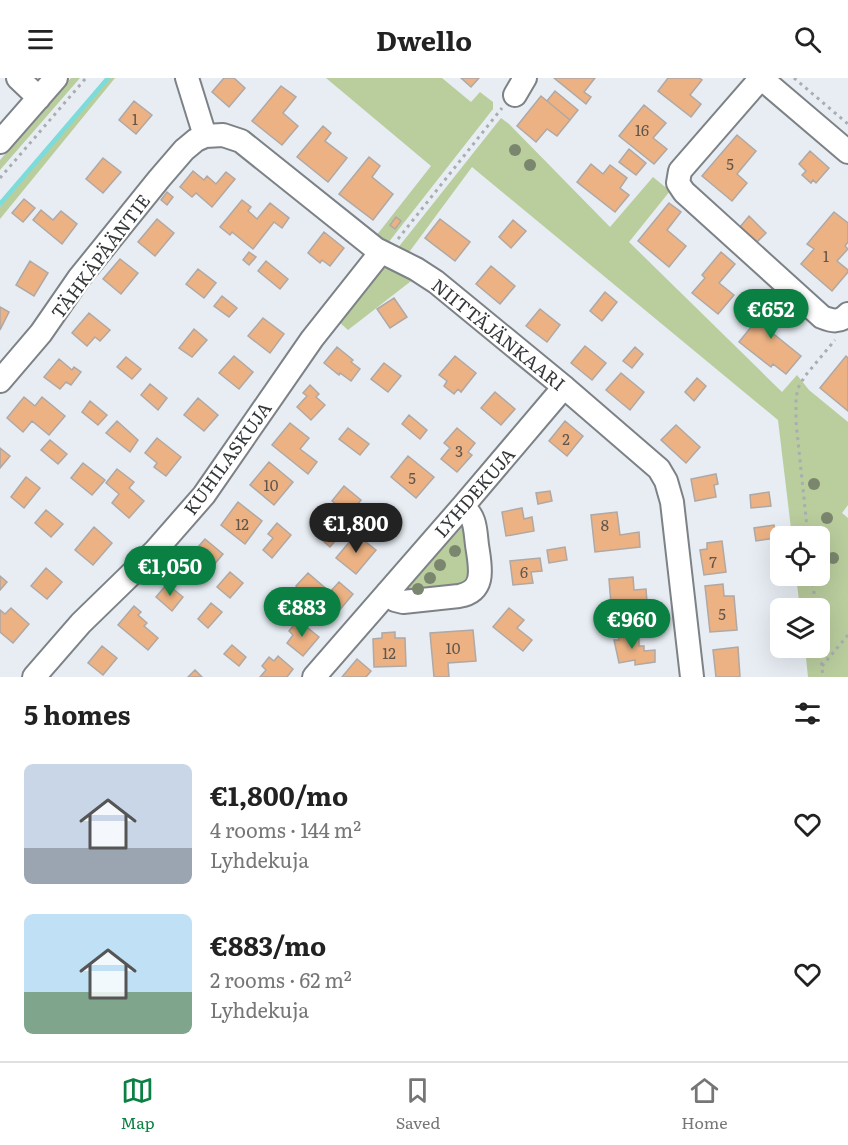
<!DOCTYPE html>
<meta charset="utf-8">
<style>
:root{--surface:#fff;--page:#f6f6f6;--text:#222;--muted:#767676;--line:#e0e0e0;--accent:#0b8043}
body{margin:0;font-family:Literata,serif;background:var(--page);color:var(--text);height:100vh;display:flex;flex-direction:column;font-size:22px;white-space:nowrap}
*{box-sizing:border-box;margin:0}
p{font-size:20px;color:var(--muted)}
.icon{flex:none;width:33px;height:33px;fill:none;stroke:currentColor;stroke-width:2;stroke-linecap:round;stroke-linejoin:round}
.map{position:relative;height:599px;overflow:hidden}
.details{display:flex;flex-direction:column;background:var(--surface);flex:1}
.details>*{flex:none}
.controls{position:absolute;left:770px;top:448px;display:grid;gap:12px}
.controls a{display:grid;place-items:center;width:60px;height:60px;border-radius:9px;background:var(--surface);box-shadow:0 6px 24px #0002;font-size:30px}
.price{position:absolute;translate:-50% -51px;padding:0 14px;border-radius:21px;background:var(--accent);color:#fff;font-size:20px;line-height:39px;filter:drop-shadow(0 2px 3px #0008)}
.price::after{content:'';position:absolute;left:50%;top:36px;width:18px;height:14px;margin-left:-9px;background:inherit;clip-path:polygon(0 0,100% 0,50% 100%)}
.price.on{background:#222;color:#fff}
ul{padding:0;list-style:none}
li{display:flex;align-items:center;gap:18px;height:150px;padding:0 24px}
li span{display:grid;place-items:center;flex:none;width:168px;height:120px;border-radius:9px;color:#555}
li>.icon{margin-inline-start:auto}
span .icon{width:72px;height:72px;fill:#fffc;stroke-width:1}
li b{font-size:26px}
h2{display:flex;justify-content:space-between;align-items:center;height:72px;padding:0 24px;font-size:26px}
header{display:flex;justify-content:space-between;align-items:center;height:78px;padding:0 24px;background:var(--surface);font-size:27px;font-weight:700}
.menu{display:flex;justify-content:space-around;align-items:center;height:84px;border-top:2px solid var(--line);background:var(--surface);font-size:16px;color:var(--muted)}
.menu a{display:grid;justify-items:center;gap:3px}
.menu .on{color:var(--accent)}
.map>svg:first-child{display:block}
</style>
<header><svg class="icon" aria-label="menu" viewBox="0 0 24 24"><path d="M4 6h16M4 12h16M4 18h16"/></svg>Dwello<svg class="icon" aria-label="search" viewBox="0 0 24 24"><circle cx="10" cy="10" r="6"/><path d="M15 15l6 6"/></svg></header>
<div class="map">
<svg width="848" height="599" viewBox="0 0 848 599">
<rect width="100%" height="100%" fill="#e7edf3"/>
<!-- green -->
<path fill="#b9cd9d" d="M71,0H80L0,92V82Z
M106,0H115L0,141V129Z
M326,0H442L471,24L480,14L493,24V31L388,165L376,158L431,88Z
M501,40L509,46L610,149L653,99L670,113L629,164L782,314L797,297L809,312L848,344V427L842,435L848,440V599H808L805,570H819V531H800L796,498H819V459H792L778,342L472,89L407,177L397,171Z
M386,189H390L415,200L348,252L339,244L378,195Z
M462,444H464L474,492L468,506L405,513V511Z"/>
<g fill="none" stroke-linecap="round" stroke-linejoin="round">
<!-- stream -->
<path stroke="#7cdcdc" stroke-width="4.5" d="M0,126L108,0"/>
</g>
<!-- building -->
<path fill="#ecb284" stroke="#afa8a4" stroke-width="1.5" d="M224,0H234L245,10L229,29L212,14Z
M461,0H479L471,9Z
M554,0H595L584,14L591,19L586,26Z
M668,0H699L702,2L690,17L701,26L691,39L658,13Z
M281,8L296,19L283,35L298,48L282,67L252,43Z
M555,13L578,32L570,42L547,23Z
M541,18L570,42L557,58L547,51L536,64L517,48Z
M134,23L152,37L136,56L119,42Z
M644,27L666,45L653,60L667,71L654,86L619,58Z
M323,48L331,55L325,63L347,80L328,104L297,79Z
M737,57L756,73L737,96L747,105L732,123L702,98Z
M629,71L646,85L636,97L619,84Z
M810,73L829,90L816,105L813,102L811,105L802,97L806,93L799,86Z
M369,79L380,88L372,99L393,116L373,142L339,116Z
M103,80L121,94L103,115L86,101Z
M591,86L603,96L610,87L627,100L620,110L629,117L615,134L577,104Z
M193,93L204,102L207,98L216,106L226,94L235,101L212,129L196,115L192,119L180,109Z
M167,114L173,119L167,127L161,122Z
M24,121L35,130L23,144L12,135Z
M242,122L251,129L248,133L257,141L270,125L289,140L282,150L274,144L253,171L232,154L230,157L220,149Z
M669,125L681,134L667,152L686,168L669,189L638,163Z
M41,132L53,142L61,133L77,146L62,166L33,142Z
M834,134L848,145V164L845,168L848,171L837,183L848,192V194L832,213L801,186L814,171L807,166Z
M749,138L766,155L756,165L740,149Z
M396,139L401,143L395,151L390,147Z
M157,141L174,155L155,178L138,164Z
M440,141L470,164L455,183L425,160Z
M513,142L526,153L511,170L499,159Z
M324,154L344,170L330,188L322,182L320,185L308,175Z
M249,174L256,179L249,187L243,182Z
M721,174L735,186L719,205L734,217L718,236L692,215L705,200L702,197Z
M120,181L138,195L121,216L103,201Z
M30,183L48,195L34,218L16,207Z
M266,183L288,201L280,211L258,193Z
M491,188L515,208L500,226L476,206Z
M198,191L216,205L204,220L186,206Z
M605,214L617,224L602,243L590,233Z
M222,218L237,230L229,239L214,228Z
M394,220L407,239L390,250L377,231Z
M773,222L790,236L780,249L776,245L770,253L801,278L786,296L773,286L771,289L739,264Z
M0,229L9,234L0,252Z
M540,231L560,247L547,264L526,248Z
M89,235L110,252L100,263L95,259L87,268L72,255Z
M263,240L284,256L270,275L248,258Z
M194,251L207,262L192,279L179,270Z
M585,268L606,285L592,302L571,285Z
M337,269L353,282L351,284L360,291L351,303L340,295L339,297L324,285Z
M635,269L643,276L632,290L623,283Z
M234,278L253,294L239,311L219,295Z
M455,278L476,295L461,314L458,311L454,316L444,308L447,303L439,297Z
M846,278L848,280V333L820,310Z
M126,279L141,291L132,301L117,289Z
M59,281L72,292L74,289L81,294L71,307L66,304L60,311L44,299Z
M384,285L401,298L388,314L371,301Z
M621,295L644,314L630,332L606,312Z
M697,300L706,308L694,323L685,314Z
M150,306L167,320L158,332L141,317Z
M310,307L319,316L316,319L325,327L311,342L297,329L307,318L303,315Z
M495,314L515,331L501,347L481,330Z
M24,319L35,328L42,319L65,338L49,357L32,343L23,354L7,340Z
M198,320L218,337L204,353L184,337Z
M90,323L107,337L98,347L82,334Z
M409,337L427,352L420,361L402,346Z
M117,343L138,362L130,374L106,355Z
M565,343L583,358L567,378L549,363Z
M290,345L309,360L300,371L317,384L308,396L272,367Z
M676,347L700,369L686,385L661,362Z
M348,350L369,366L360,377L339,361Z
M457,350L475,365L468,374L472,377L457,394L441,381L450,370L444,365Z
M157,360L181,379L166,398L154,389L157,385L145,375Z
M50,362L67,376L58,386L41,372Z
M0,370L10,378L0,390Z
M408,378L434,399L416,420L391,399Z
M269,384L293,404L274,427L250,407Z
M83,385L105,402L92,417L71,400Z
M117,391L134,404L129,410L144,423L129,440L112,425L119,416L106,405Z
M716,396L718,406L714,407L716,419L695,423L691,401Z
M26,399L40,410L24,430L11,419Z
M344,408L361,422L349,437L332,423Z
M550,413L552,423L538,426L536,415Z
M769,414L771,428L751,430L750,417Z
M238,424L262,443L245,466L221,447Z
M382,427L400,443L384,461L366,446Z
M522,430L524,441L532,439L534,453L506,458L502,434Z
M46,432L63,446L51,459L35,445Z
M617,434L620,457L639,454L640,469L595,474L591,437Z
M325,444L340,457L330,469L315,456Z
M277,445L291,457L272,480L263,472L273,460L268,456Z
M774,447L776,460L756,463L754,450Z
M94,449L112,465L93,487L75,472Z
M356,456L376,472L356,496L336,480Z
M205,461L223,476L209,493L190,478Z
M722,463L726,494L704,497L700,472L707,471V465Z
M565,469L567,482L549,485L547,472Z
M540,480L542,493L531,494L533,505L513,507L510,483Z
M46,490L62,504L47,521L31,508Z
M230,494L243,505L230,520L217,509Z
M308,495L330,514L339,504L353,516L333,540L296,508Z
M0,498L7,504L0,512Z
M633,499L634,512L646,511L647,524H642V528L633,529V524L611,527L609,501Z
M167,506L183,519L172,533L156,519Z
M723,506L724,518H734L737,552L710,554L705,508Z
M211,525L222,534L208,550L198,541Z
M134,528L141,534L138,537L147,545L144,548L158,560L148,572L118,547Z
M11,530L29,546L13,565L0,554V532L5,536Z
M509,530L524,542L517,550L532,562L523,573L493,549Z
M626,531L627,540L616,541L615,532Z
M298,542L319,559L303,578L287,565L293,557L289,553Z
M473,552L476,583L448,585L449,599H434L430,555Z
M632,552L633,559L639,560V568H644V573L655,572V584L635,587V582L619,585L614,562H619L617,554Z
M395,554V560H405L406,588L374,589L373,561L382,560V555Z
M232,567L246,579L239,588L224,576Z
M102,568L117,580L103,597L88,585Z
M738,569L740,599H716L713,572Z
M278,578L293,591L287,599H260L266,592L262,588L269,579L274,583Z
M357,581L371,593L366,599H342Z
M195,592L202,599H188Z"/>
<g fill="none" stroke-linecap="round" stroke-linejoin="round">
<defs>
<path id="minor" d="M18,0L39,20
M187,0L205,58L223,57L241,63L376,171L416,191L436,204L564,309L659,391L666,403L672,424L692,599
M761,0L680,93L678,105L684,114L822,239C832,243 840,245 848,236
M761,0L848,74
M515,17L525,0
M0,64L56,0
M0,303L41,255L79,200L159,101L184,72L196,62L205,58
M387,515L395,522L403,524L459,518C487,513 480,488 477,467C475,451 476,440 463,428
M34,599L81,545L155,473L204,417L312,261L381,174
M314,599L463,428L564,309"/>
</defs>
<!-- minor casing -->
<use href="#minor" stroke="#7d8287" stroke-width="26"/>
<!-- path -->
<path stroke="#a8adb2" stroke-width="3" stroke-dasharray="3 4.5" stroke-linecap="butt" d="M794,0L848,46
M0,100L86,0
M398,161L502,30
M808,459L796,344V320L798,310L805,298L835,262
M812,498L816,531
M819,562L823,599
M822,588L848,557"/>
<!-- minor -->
<use href="#minor" stroke="#fff" stroke-width="22"/>
</g>
<!-- trees -->
<g fill="#7b866e">
<circle cx="515" cy="72" r="6"/>
<circle cx="530" cy="87" r="6"/>
<circle cx="814" cy="406" r="6"/>
<circle cx="827" cy="440" r="6"/>
<circle cx="455" cy="473" r="6"/>
<circle cx="833" cy="480" r="6"/>
<circle cx="440" cy="487" r="6"/>
<circle cx="430" cy="500" r="6"/>
<circle cx="418" cy="511" r="6"/>
</g>
<g text-anchor="middle" dominant-baseline="central" stroke-width="4.5" stroke-linejoin="round" paint-order="stroke">
<!-- number labels -->
<g font-size="15" fill="#62564c">
<text x="135" y="40">1</text>
<text x="642" y="51">16</text>
<text x="730" y="85">5</text>
<text x="826" y="177">1</text>
<text x="566" y="360">2</text>
<text x="459" y="372">3</text>
<text x="412" y="399">5</text>
<text x="271" y="406">10</text>
<text x="242" y="445">12</text>
<text x="605" y="446">8</text>
<text x="713" y="483">7</text>
<text x="524" y="493">6</text>
<text x="722" y="535">5</text>
<text x="453" y="569">10</text>
<text x="389" y="574">12</text>
</g>
<!-- street labels -->
<g font-size="18" fill="#343739" stroke="#fff">
<text transform="translate(100 178) rotate(-53)">TÄHKÄPÄÄNTIE</text>
<text transform="translate(499 256) rotate(39)">NIITTÄJÄNKAARI</text>
<text transform="translate(227 380) rotate(-54)">KUHILASKUJA</text>
<text transform="translate(474 414) rotate(-49)">LYHDEKUJA</text>
</g>
</g>
</svg>
<div class="controls">
<a><svg class="icon" aria-label="locate" viewBox="0 0 24 24"><circle cx="12" cy="12" r="6"/><path d="M12 2v4M12 18v4M2 12h4M18 12h4"/></svg></a>
<a><svg class="icon" aria-label="layers" viewBox="0 0 24 24"><path d="M12 4l9 5-9 5-9-5zM3 14l9 5 9-5"/></svg></a>
</div>
<b class="price" style="left:771px;top:262px">€652</b>
<b class="price on" style="left:356px;top:476px">€1,800</b>
<b class="price" style="left:170px;top:519px">€1,050</b>
<b class="price" style="left:302px;top:560px">€883</b>
<b class="price" style="left:632px;top:572px">€960</b>
</div>
<section class="details">
<h2>5 homes<svg class="icon" aria-label="filters" viewBox="0 0 24 24"><path d="M4 7h16M4 17h16"/><circle cx="9" cy="7" r="2"/><circle cx="15" cy="17" r="2"/></svg></h2>
<ul>
<li><span style="background:linear-gradient(#c9d6e8 70%,#9aa5b1 0)"><svg class="icon" aria-label="home" viewBox="0 0 24 24"><path d="M3 11l9-7 9 7M6 9v11h12V9"/></svg></span><div><b>€1,800/mo</b><p>4 rooms · 144 m²</p><p>Lyhdekuja</p></div><svg class="icon" aria-label="heart" viewBox="0 0 24 24"><path d="M12 20l-8-8c-3-5 5-10 8-4 3-6 11-1 8 4z"/></svg></li>
<li><span style="background:linear-gradient(#bfe0f5 65%,#7fa58c 0)"><svg class="icon" aria-label="home" viewBox="0 0 24 24"><path d="M3 11l9-7 9 7M6 9v11h12V9"/></svg></span><div><b>€883/mo</b><p>2 rooms · 62 m²</p><p>Lyhdekuja</p></div><svg class="icon" aria-label="heart" viewBox="0 0 24 24"><path d="M12 20l-8-8c-3-5 5-10 8-4 3-6 11-1 8 4z"/></svg></li>
</ul>
</section>
<nav class="menu">
<a class="on"><svg class="icon" aria-label="map" viewBox="0 0 24 24"><path d="M3 6l6-2 6 2 6-2v14l-6 2-6-2-6 2zM9 4v14M15 6v14"/></svg>Map</a>
<a><svg class="icon" aria-label="saved" viewBox="0 0 24 24"><path d="M7 4h10v16l-5-4-5 4z"/></svg>Saved</a>
<a><svg class="icon" aria-label="home" viewBox="0 0 24 24"><path d="M3 11l9-7 9 7M6 9v11h12V9"/></svg>Home</a>
</nav>
